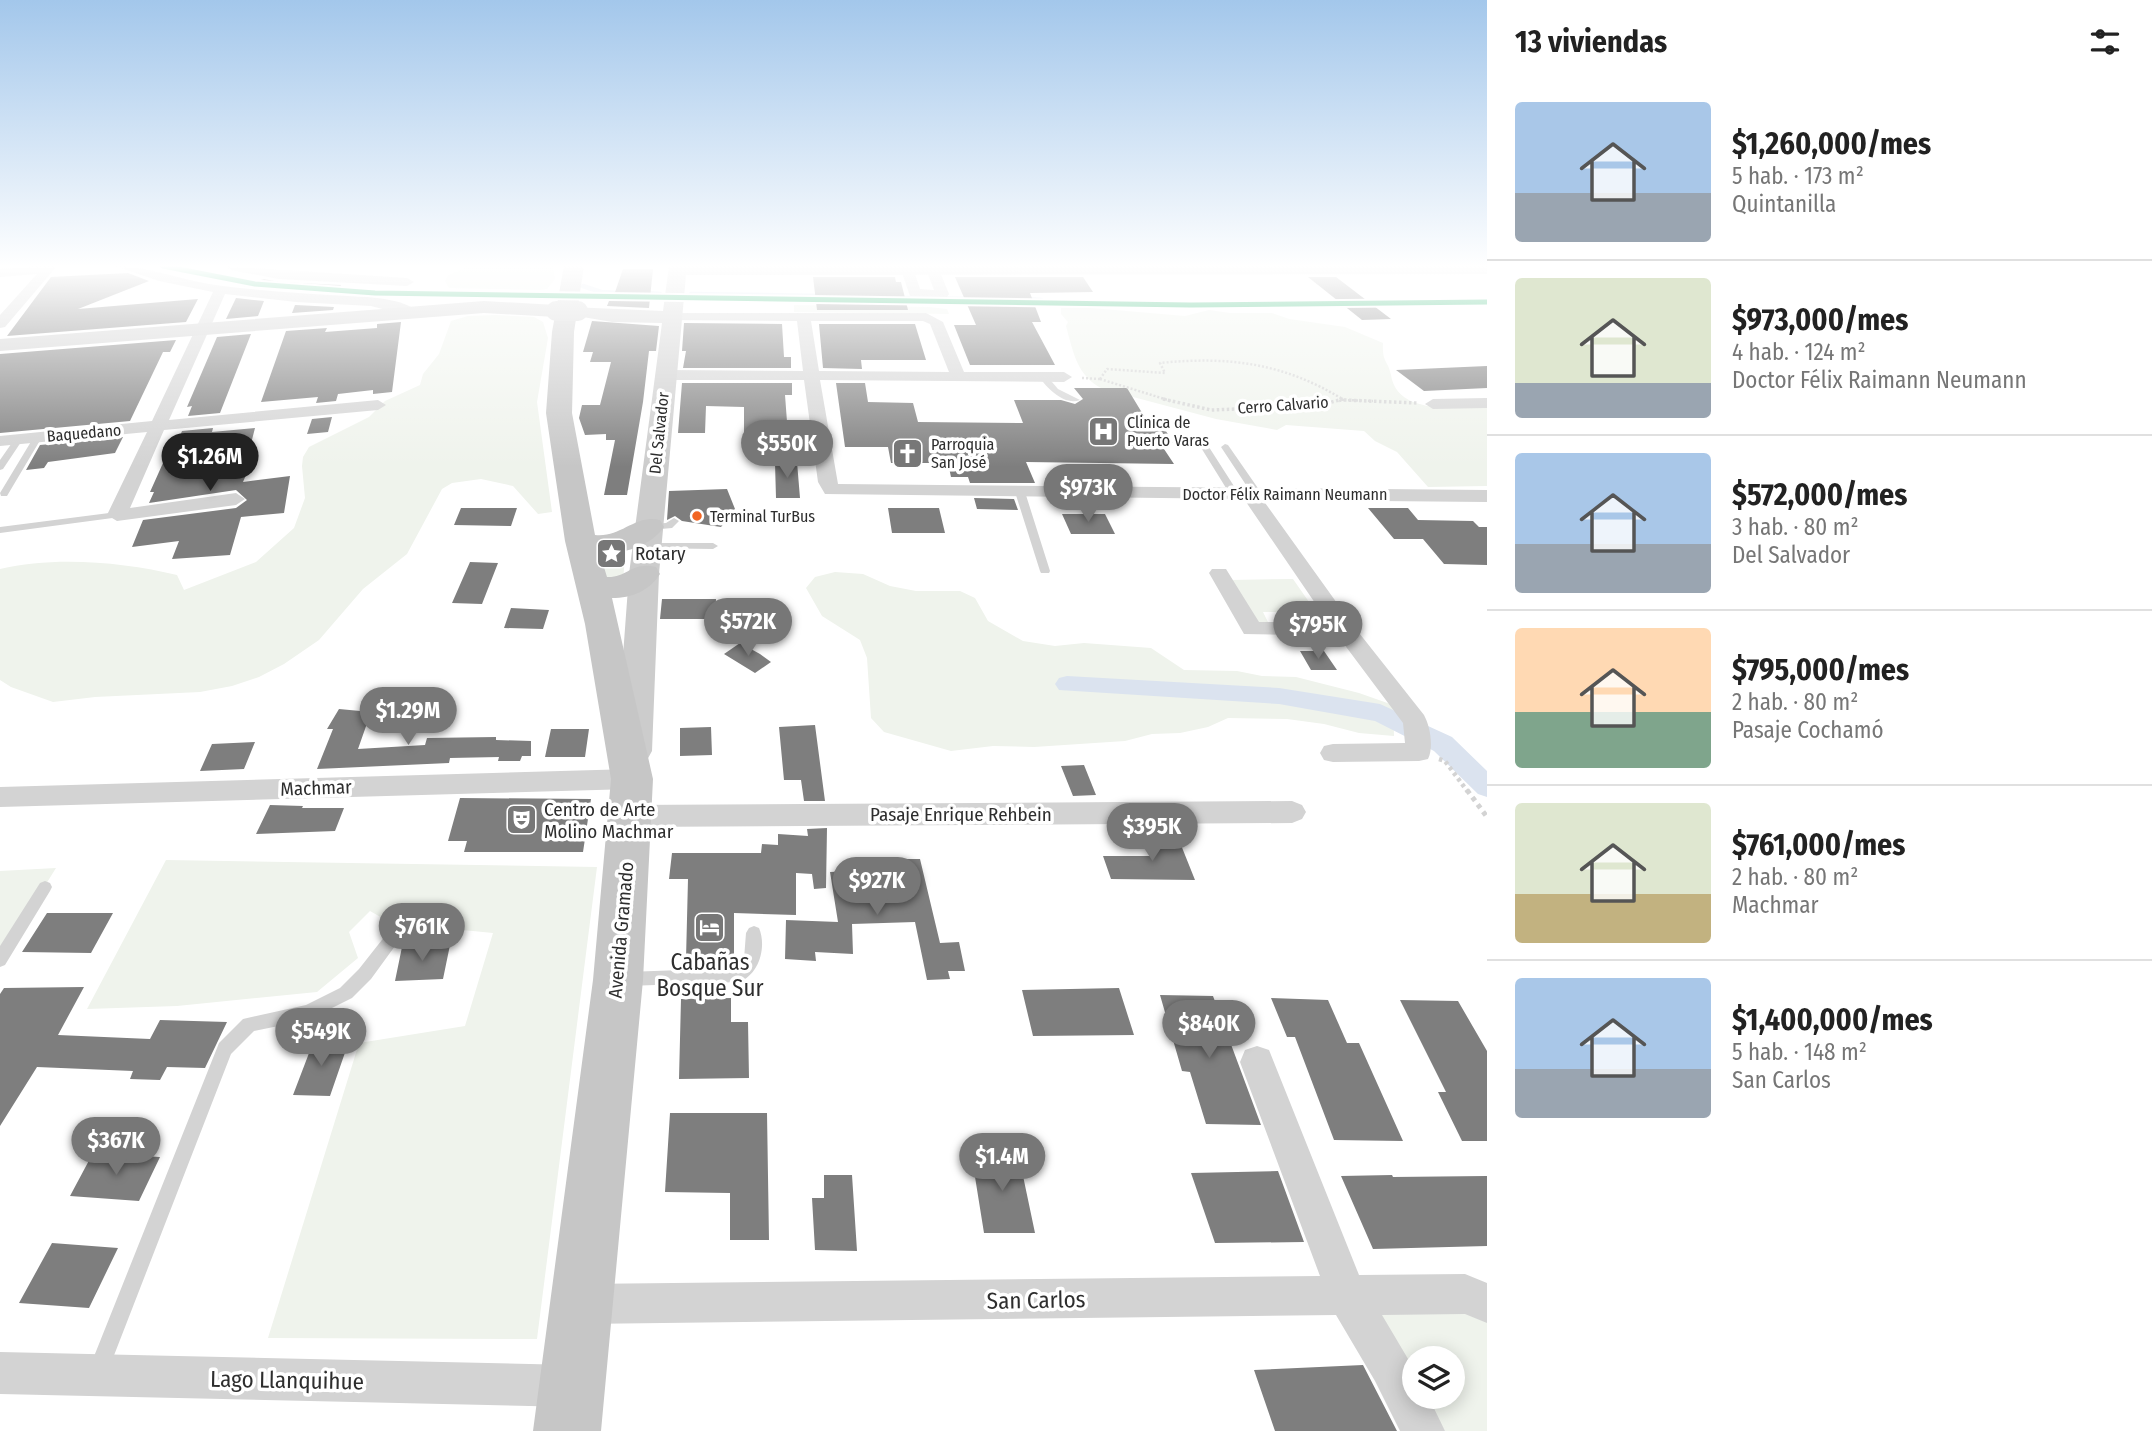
<!DOCTYPE html>
<html lang="es">
<meta charset="utf-8">
<style>
:root{--surface:#fff;--page:#f6f6f6;--text:#222;--muted:#767676;--line:#e0e0e0;--accent:#777}
body{margin:0;font-family:"Fira Sans Condensed",sans-serif;background:var(--page);color:var(--text);height:100vh;display:flex;flex-direction:column;font-size:26px;white-space:nowrap}
*{box-sizing:border-box;margin:0}
p{font-size:23px;color:var(--muted)}
.icon{flex:none;width:38px;height:38px;fill:none;stroke:currentColor;stroke-width:2;stroke-linecap:round;stroke-linejoin:round}
.map{position:relative;flex:1;overflow:hidden}
.details{display:flex;flex-direction:column;background:var(--surface);width:665px}
.details>*{flex:none}
.tools{position:absolute;left:1402px;top:1346px;display:grid;gap:14px}
.tools a{display:grid;place-items:center;width:63px;height:63px;border-radius:50%;background:var(--surface);box-shadow:0 4px 18px #0003;font-size:35px}
.price{position:absolute;translate:-50% -60px;padding:0 16px;border-radius:24px;background:var(--accent);color:#fff;font-size:23px;line-height:46px;filter:drop-shadow(0 2px 4px #0008)}
.price::after{content:'';position:absolute;left:50%;top:42px;width:21px;height:16px;margin-left:-10px;background:inherit;clip-path:polygon(0 0,100% 0,50% 100%)}
.price.on{background:#222;color:#fff}
ul{padding:0;list-style:none}
li{display:flex;align-items:center;gap:21px;height:175px;padding:0 28px}
li+li{border-top:2px solid var(--line)}
li span{display:grid;place-items:center;flex:none;width:196px;height:140px;border-radius:7px;color:#555}
li>.icon{margin-inline-start:auto}
span .icon{width:84px;height:84px;fill:#fffc;stroke-width:1}
li b{font-size:30px}
h2{display:flex;justify-content:space-between;align-items:center;height:84px;padding:0 28px;font-size:30px}
main{display:flex;flex:1;min-height:0}
.map>svg:first-child{display:block}
</style>
<main>
<div class="map">
<svg width="1487" height="1431" viewBox="0 0 1487 1431">
<rect width="100%" height="100%" fill="#fff"/>
<!-- green -->
<path fill="#eff3ec" d="M461,266H553L555,279L547,289L539,290L449,288L445,281L448,275L463,269Z
M794,305L929,307L947,309L949,314L794,312Z
M1080,307L1185,316L1209,310L1230,313H1272L1289,319L1345,327L1383,343C1382,363 1388,360 1391,375C1397,415 1456,408 1487,406V486L1428,487L1397,452L1375,441L1364,431L1286,425L1277,430L1216,419L1103,389C1077,377 1073,351 1066,326L1068,322L1061,314V308Z
M496,315L534,317L543,322L548,338L537,402L552,512L538,514L513,486L481,479L452,483L442,489L407,554L363,589L319,640L284,664L259,677L232,686L200,692L95,697L53,702L11,687L0,680V569C55,556 123,562 177,575L184,590L256,562L294,528L305,498L302,466L303,457L309,447L369,417L385,401L420,385L423,374L439,354L451,321L468,316Z
M626,547L623,580L605,582L599,552Z
M835,572L863,574L890,586L916,591H960L975,598L988,621L1023,641L1055,646L1084,643L1151,648L1184,670L1237,671L1262,676L1296,677L1359,693L1393,705L1394,736L1359,733L1324,724L1287,719L1228,718L1208,727L1180,733L1152,734L1125,741L1034,747L993,746L951,751L884,732L871,718L867,658L860,640L822,616L806,588L815,577Z
M1293,579L1316,612H1263L1269,624H1258L1230,580Z
M166,860L597,867L537,1339L268,1338L359,1043L465,1026L493,933L391,923L370,911L349,932L358,958L317,992L177,1006L87,1009Z
M56,868L0,958V871Z
M1367,1303L1487,1310V1431H1445L1424,1397L1452,1396V1358H1414V1381Z"/>
<g fill="none" stroke-linecap="round" stroke-linejoin="round">
<!-- stream -->
<path stroke="#dbe3ef" stroke-width="4.5" d="M583,286L601,292L621,293
M644,293L660,294
M691,294L824,296
M899,298L974,299
M1025,299L1041,300"/>
<!-- canal -->
<path fill="#dbe3ef" fill-rule="evenodd" d="M1067,676L1279,688L1380,704L1452,737L1487,771V797L1478,794L1434,751L1375,721L1279,704L1059,690L1055,684L1059,678Z"/>
</g>
<!-- building -->
<path fill="#7e7e7e" d="M623,269H653L649,308L607,306L609,301H612Z
M128,273L149,281L78,309L198,299L186,322L7,336L51,277Z
M813,277H895L896,282H901L908,310H817Z
M955,277H1083L1093,292L1030,293L1041,322H1032L1055,365H970L954,325H976Z
M1308,277H1336L1391,319L1362,320Z
M264,279L279,282L341,285L338,293L281,289L270,285L269,288L243,286Z
M236,298L264,301L258,316L226,319Z
M295,305H296L334,307L333,310L292,313Z
M592,321L659,326L656,351H649L643,402L627,495H604L615,440H606V434L585,435L579,418L582,405H600L611,362H590L593,352H583Z
M401,322L392,392L373,394V390L338,394L336,401L316,403L318,397L261,402L286,331L327,328L325,332L377,328V324Z
M684,323L782,324L784,357H791V368H683L686,351H682Z
M819,324H915L926,360H861L862,369L823,368Z
M251,334L220,413L188,416L192,406L187,407L217,337Z
M176,340L170,352H163L130,421L0,433V354Z
M1487,366V388L1424,391L1396,370Z
M682,383H792V395H785L788,435H744V407L706,406L705,433H678Z
M836,383H865L868,402L913,403L918,422L1023,423L1014,400H1061L1075,404L1083,399L1074,388H1127L1147,421H1160L1173,443H1160L1174,464L1026,462L1035,483H970L968,477H951L948,463H891L888,447H845Z
M332,417L328,432L307,434L312,419Z
M213,428L212,432L255,428L244,471L248,470L243,482L290,476L284,513L241,517L230,555L172,559L179,541L132,547L143,520L236,508L247,500L236,490L149,503L154,492H150L163,463L169,462L182,431Z
M123,437L115,453L48,462L44,468L26,470L40,445Z
M797,462L800,498H776L775,463Z
M727,489L735,509L721,527L682,521L675,516L667,520L669,491Z
M974,498L1014,499L1018,510L977,509Z
M461,508H517L511,526L454,525Z
M888,508H939L945,533H892Z
M1368,508H1408L1418,520L1473,521L1479,527H1487V565L1444,564L1423,539H1394Z
M1062,514H1105L1115,534H1071Z
M470,562L498,563L482,604L452,603Z
M662,599H716L715,619H660Z
M511,608L549,610L543,629L504,628Z
M740,643L760,654L771,662L755,673L724,654Z
M1300,651H1324L1337,670H1311Z
M339,709L371,712L358,749L425,745L427,738L496,737V740L531,741V756H522L520,761H498L499,757L450,758L449,763L317,769L333,729H327Z
M815,725L825,801H804L801,780H784L779,727Z
M711,727L712,755L680,756V728Z
M551,729H589L585,757H545Z
M255,742L244,769L200,771L212,744Z
M1084,765L1096,795L1073,796L1061,766Z
M460,798L591,799L583,852H464L467,841H448Z
M270,805L303,806L302,808H344L335,831L256,834Z
M827,828L826,888L814,889L812,874L796,873V915L734,913V958L686,959L688,879H669L672,853H761L762,844L778,845V834L808,836L807,829Z
M1144,840H1179L1195,880L1111,879L1103,856H1150Z
M896,859H920L940,943L959,942L965,971H948L950,979L927,980L915,922L852,924L853,954L815,952L816,961L785,959L786,920L838,922L830,872L897,869Z
M47,913H113L91,953L22,952Z
M450,945L443,979L395,981L402,947Z
M84,987L58,1035L150,1039L160,1020L227,1022L205,1068L167,1067L160,1080L130,1079L133,1071L37,1067L0,1126V994L4,988Z
M1119,988L1134,1035L1033,1036L1022,990Z
M1160,995L1213,996L1261,1125L1206,1124L1190,1072L1182,1071Z
M731,998V1022H748L749,1078L679,1079L681,999Z
M1271,998L1328,1000L1347,1043H1359L1403,1141L1334,1140L1295,1037H1287Z
M1400,1000L1458,1001L1487,1051V1141H1462L1438,1092H1446Z
M314,1040L349,1041L330,1096L293,1095Z
M670,1113H767L769,1240H730V1193L665,1192Z
M971,1152H1018L1035,1233H984Z
M93,1153L160,1157L139,1201L70,1196Z
M1278,1171L1304,1242L1215,1243L1191,1173Z
M824,1175H852L857,1251L815,1250L812,1198H824Z
M1392,1175L1393,1177L1487,1176V1246L1373,1249L1341,1176Z
M52,1243L118,1248L89,1308L19,1303Z
M1363,1365L1397,1431H1275L1254,1370Z"/>
<g fill="none" stroke-linecap="round" stroke-linejoin="round">
<!-- path-far3 -->
<path stroke="#d3d3d3" stroke-width="2.5" stroke-dasharray="2 2" stroke-linecap="butt" d="M1082,378L1100,379
M1100,379L1171,401
M1100,379L1107,369L1165,373L1160,363C1229,356 1284,363 1344,400L1339,401
M1344,400L1373,401"/>
<!-- path-far2 -->
<path stroke="#d3d3d3" stroke-width="3.5" stroke-dasharray="2.5 2.5" stroke-linecap="butt" d="M1163,399L1211,410L1317,406L1343,399
M1344,400L1417,403"/>
<!-- path-far1 -->
<path stroke="#d3d3d3" stroke-width="4.5" stroke-dasharray="3.5 3.5" stroke-linecap="butt" d="M1439,759L1445,761L1468,792"/>
<!-- path -->
<path stroke="#d3d3d3" stroke-width="5" stroke-dasharray="4.5 4.5" stroke-linecap="butt" d="M1467,790L1487,817"/>
<!-- lane -->
<path fill="#d3d3d3" fill-rule="evenodd" d="M1040,375H1046L1058,389L1080,400C1065,406 1048,389 1039,377Z
M35,435L42,437L7,496H1L0,493Z
M16,437L23,439L3,469L0,470V460Z
M1201,444H1207L1239,494L1237,496H1231L1200,446Z
M1225,444L1228,445L1262,494L1260,496L1257,497L1252,494L1221,447Z
M1020,489L1025,492L1050,571L1049,573H1041L1040,571L1015,492Z
M117,512L120,513V517L0,533V527Z
M674,518L679,521L672,528L650,530L645,527L650,524L666,523Z
M647,543H713L718,546L713,549L643,548L642,546Z
M45,881L50,883L52,887L50,891L5,965L0,967V946L40,883Z
M754,926L759,928C767,947 759,975 739,982L627,986L621,984L619,979L621,974L627,972L735,968L744,959L746,933L749,928Z
M390,934L395,936L398,941L395,946L371,979L352,998L308,1020L254,1031L231,1054L106,1376L99,1379L92,1376L89,1369L219,1043L243,1019L306,1005L340,988L359,969L385,936Z"/>
<!-- street -->
<path fill="#d3d3d3" fill-rule="evenodd" d="M37,266H57L5,327L0,328V315L37,274L0,277V269Z
M115,266C147,266 178,279 209,284C256,291 302,293 348,296C369,297 404,298 420,313L413,317L371,306L296,302L225,294L169,420L378,400L386,405L378,410L164,430L130,508L236,493L245,499L236,505L117,521L107,515L147,432L0,446V436L152,421L213,292L159,281Z
M225,266L407,278L414,282L407,286L279,279L231,270Z
M907,266L938,267L949,294L947,297L910,296L901,270ZM915,274H928L934,290L920,289Z
M672,313H926L943,322L964,372H1064L1072,377L1064,382L820,380L838,484L1487,490V502L1263,500L1352,624L1424,715C1430,726 1434,747 1428,759L1419,761L1333,762L1324,760L1320,753L1324,746L1333,744L1405,743L1403,723L1338,636L1244,634L1209,573L1212,569H1226L1259,622H1328L1244,499L825,494L818,482L804,380H665L657,375L665,370L803,371L797,321L667,320V314ZM811,321H923L930,324L949,372L819,371Z
M1487,398V408L1433,409L1425,404L1433,399Z
M632,769L641,772L645,779L641,786L632,789L0,807V787Z
M1292,801L1302,805L1306,812L1302,819L1292,823L629,827L619,824L615,816L619,808L629,805Z
M1257,1046L1269,1050L1359,1275L1465,1274L1487,1283V1323L1465,1314L1382,1315L1414,1369V1396H1428L1445,1431H1400L1375,1381L1336,1315L582,1324L568,1318L562,1304L568,1290L582,1284L1320,1276L1240,1062L1245,1050Z
M0,1352L573,1365L588,1371L594,1386L588,1401L573,1407L0,1394Z"/>
<!-- secondary -->
<path fill="#ccc" fill-rule="evenodd" d="M669,266H1487V274L686,275L659,574L652,751L647,760L634,764L621,760L616,751L629,574L662,323L612,322L571,315L568,311L571,307L663,311Z
M484,301L556,305L563,307L566,311L563,315L556,317L484,313L0,351V339Z"/>
<!-- primary -->
<path fill="#c6c6c6" fill-rule="evenodd" d="M564,266H584L574,332L572,413L595,535C621,538 635,514 660,520L664,527C651,546 623,554 600,554L607,577C627,578 632,561 656,567L660,574C649,591 632,598 612,598L653,779L643,980L601,1431H533L593,980L611,779L585,624L565,541L546,413L552,332Z"/>
<!-- secondary-bridge -->
<path stroke="#ccc" stroke-width="20" d="M556,311H578"/>
<defs>
<path id="rail-1" d="M163,266L255,284L375,293L1191,305L1487,302"/>
</defs>
<!-- rail-1 casing -->
<use href="#rail-1" stroke="#fff" stroke-width="9"/>
<!-- rail-1 -->
<use href="#rail-1" stroke="#00a651" stroke-width="5"/>
</g>
<!-- sky -->
<linearGradient id="sky" x2="0" y2="1"><stop stop-color="#a3c7eb"/><stop offset="0.57" stop-color="#fff"/><stop offset="1" stop-color="#fff" stop-opacity="0"/></linearGradient>
<rect width="1487" height="467" fill="url(#sky)"/>
<!-- icons -->
<defs>
<symbol id="hospital-square" viewBox="-11 -11 22 22"><rect x="-9" y="-9" width="18" height="18" rx="4" fill="#777" stroke="#fff"/><path d="M-5-5h3v3.5h4V-5h3V5h-3V1.5h-4V5h-3Z" fill="#fff"/></symbol>
<symbol id="church-square" viewBox="-11 -11 22 22"><rect x="-9" y="-9" width="18" height="18" rx="4" fill="#777" stroke="#fff"/><path d="M-1.2-6h2.4v3.5h3.3v2.4h-3.3V6h-2.4V-.1h-3.3v-2.4h3.3Z" fill="#fff"/></symbol>
<symbol id="sight-square" viewBox="-11 -11 22 22"><rect x="-9" y="-9" width="18" height="18" rx="4" fill="#777" stroke="#fff"/><path d="M0-6L1.8-2.2L6-1.7L2.9 1.2L3.7 5.4L0 3.3L-3.7 5.4L-2.9 1.2L-6-1.7L-1.8-2.2Z" fill="#fff"/></symbol>
<symbol id="theatre-square" viewBox="-11 -11 22 22"><rect x="-9" y="-9" width="18" height="18" rx="4" fill="#777" stroke="#fff"/><path d="M-5-5.5Q0-4 5-5.5V0Q5 5 0 6Q-5 5-5 0ZM-3.3-2.5H-1v1.5H-3.3ZM1-2.5H3.3v1.5H1ZM-2.8 1Q0 5.5 2.8 1Z" fill="#fff"/></symbol>
<symbol id="hotel-square" viewBox="-11 -11 22 22"><rect x="-9" y="-9" width="18" height="18" rx="4" fill="#777" stroke="#fff"/><path d="M-6-4.5h1.5V1H6V5H4.5V3h-9V5H-6ZM-4 0a1.8 1.8 0 1 1 3.6 0ZM.5 0V-2.5h3Q6-2.5 6 0Z" fill="#fff"/></symbol>
</defs>
<g fill-rule="evenodd">
<use href="#hospital-square" x="1086" y="414" width="35" height="35"/>
<use href="#church-square" x="890" y="436" width="35" height="35"/>
<use href="#sight-square" x="594" y="536" width="35" height="35"/>
<use href="#theatre-square" x="504" y="802" width="35" height="35"/>
<use href="#hotel-square" x="692" y="910" width="35" height="35"/>
</g>
<!-- markers -->
<circle fill="#f26522" stroke="#fff" stroke-width="2.5" cx="697" cy="516" r="6"/>
<g text-anchor="middle" dominant-baseline="central" stroke-width="7" stroke-linejoin="round" paint-order="stroke">
<!-- far-street labels -->
<g font-size="16" fill="#2e2e2e" stroke="#fff">
<text transform="translate(1283 405) rotate(-4)">Cerro Calvario</text>
<text transform="translate(84 433) rotate(-5)">Baquedano</text>
<text transform="translate(659 433) rotate(-84)">Del Salvador</text>
<text x="1285" y="494">Doctor Félix Raimann Neumann</text>
</g>
<!-- far-poi labels -->
<g font-size="16" fill="#2e2e2e" stroke="#fff" text-anchor="start">
<text x="1127" y="422">Clinica de<tspan x="1127" dy="18">Puerto Varas</tspan></text>
<text x="931" y="444">Parroquia<tspan x="931" dy="18">San José</tspan></text>
</g>
<!-- far-bus labels -->
<g font-size="16" fill="#2e2e2e" stroke="#fff" text-anchor="start">
<text x="710" y="516">Terminal TurBus</text>
</g>
<!-- poi labels -->
<g font-size="19" fill="#2e2e2e" stroke="#fff" text-anchor="start">
<text x="635" y="553">Rotary</text>
<text x="544" y="809">Centro de Arte<tspan x="544" dy="22">Molino Machmar</tspan></text>
</g>
<!-- street labels -->
<g font-size="19" fill="#2e2e2e" stroke="#fff">
<text transform="translate(316 788) rotate(-2)">Machmar</text>
<text x="961" y="814">Pasaje Enrique Rehbein</text>
<text transform="translate(621 930) rotate(-85)">Avenida Gramado</text>
</g>
<!-- near-poi labels -->
<g font-size="23" fill="#2e2e2e" stroke="#fff">
<text x="710" y="962">Cabañas<tspan x="710" dy="26">Bosque Sur</tspan></text>
</g>
<!-- near-street labels -->
<g font-size="23" fill="#2e2e2e" stroke="#fff">
<text transform="translate(1036 1300) rotate(-1)">San Carlos</text>
<text transform="translate(287 1380) rotate(1)">Lago Llanquihue</text>
</g>
</g>
</svg>
<div class="tools">
<a><svg class="icon" aria-label="layers" viewBox="0 0 24 24"><path d="M12 4l9 5-9 5-9-5zM3 14l9 5 9-5"/></svg></a>
</div>
<b class="price" style="left:787px;top:480px">$550K</b>
<b class="price on" style="left:210px;top:493px">$1.26M</b>
<b class="price" style="left:1088px;top:524px">$973K</b>
<b class="price" style="left:748px;top:658px">$572K</b>
<b class="price" style="left:1318px;top:661px">$795K</b>
<b class="price" style="left:408px;top:747px">$1.29M</b>
<b class="price" style="left:1152px;top:863px">$395K</b>
<b class="price" style="left:877px;top:917px">$927K</b>
<b class="price" style="left:422px;top:963px">$761K</b>
<b class="price" style="left:1209px;top:1060px">$840K</b>
<b class="price" style="left:321px;top:1068px">$549K</b>
<b class="price" style="left:116px;top:1177px">$367K</b>
<b class="price" style="left:1002px;top:1193px">$1.4M</b>
</div>
<section class="details">
<h2>13 viviendas<svg class="icon" aria-label="filters" viewBox="0 0 24 24"><path d="M4 7h16M4 17h16"/><circle cx="9" cy="7" r="2"/><circle cx="15" cy="17" r="2"/></svg></h2>
<ul>
<li><span style="background:linear-gradient(#a9c7e8 65%,#9aa5b1 0)"><svg class="icon" aria-label="home" viewBox="0 0 24 24"><path d="M3 11l9-7 9 7M6 9v11h12V9"/></svg></span><div><b>$1,260,000/mes</b><p>5 hab. · 173 m²</p><p>Quintanilla</p></div></li>
<li><span style="background:linear-gradient(#dfe7d0 75%,#9aa5b1 0)"><svg class="icon" aria-label="home" viewBox="0 0 24 24"><path d="M3 11l9-7 9 7M6 9v11h12V9"/></svg></span><div><b>$973,000/mes</b><p>4 hab. · 124 m²</p><p>Doctor Félix Raimann Neumann</p></div></li>
<li><span style="background:linear-gradient(#a9c7e8 65%,#9aa5b1 0)"><svg class="icon" aria-label="home" viewBox="0 0 24 24"><path d="M3 11l9-7 9 7M6 9v11h12V9"/></svg></span><div><b>$572,000/mes</b><p>3 hab. · 80 m²</p><p>Del Salvador</p></div></li>
<li><span style="background:linear-gradient(#ffd9b3 60%,#7fa58c 0)"><svg class="icon" aria-label="home" viewBox="0 0 24 24"><path d="M3 11l9-7 9 7M6 9v11h12V9"/></svg></span><div><b>$795,000/mes</b><p>2 hab. · 80 m²</p><p>Pasaje Cochamó</p></div></li>
<li><span style="background:linear-gradient(#dfe7d0 65%,#c2b280 0)"><svg class="icon" aria-label="home" viewBox="0 0 24 24"><path d="M3 11l9-7 9 7M6 9v11h12V9"/></svg></span><div><b>$761,000/mes</b><p>2 hab. · 80 m²</p><p>Machmar</p></div></li>
<li><span style="background:linear-gradient(#a9c7e8 65%,#9aa5b1 0)"><svg class="icon" aria-label="home" viewBox="0 0 24 24"><path d="M3 11l9-7 9 7M6 9v11h12V9"/></svg></span><div><b>$1,400,000/mes</b><p>5 hab. · 148 m²</p><p>San Carlos</p></div></li>
</ul>
</section>
</main>
